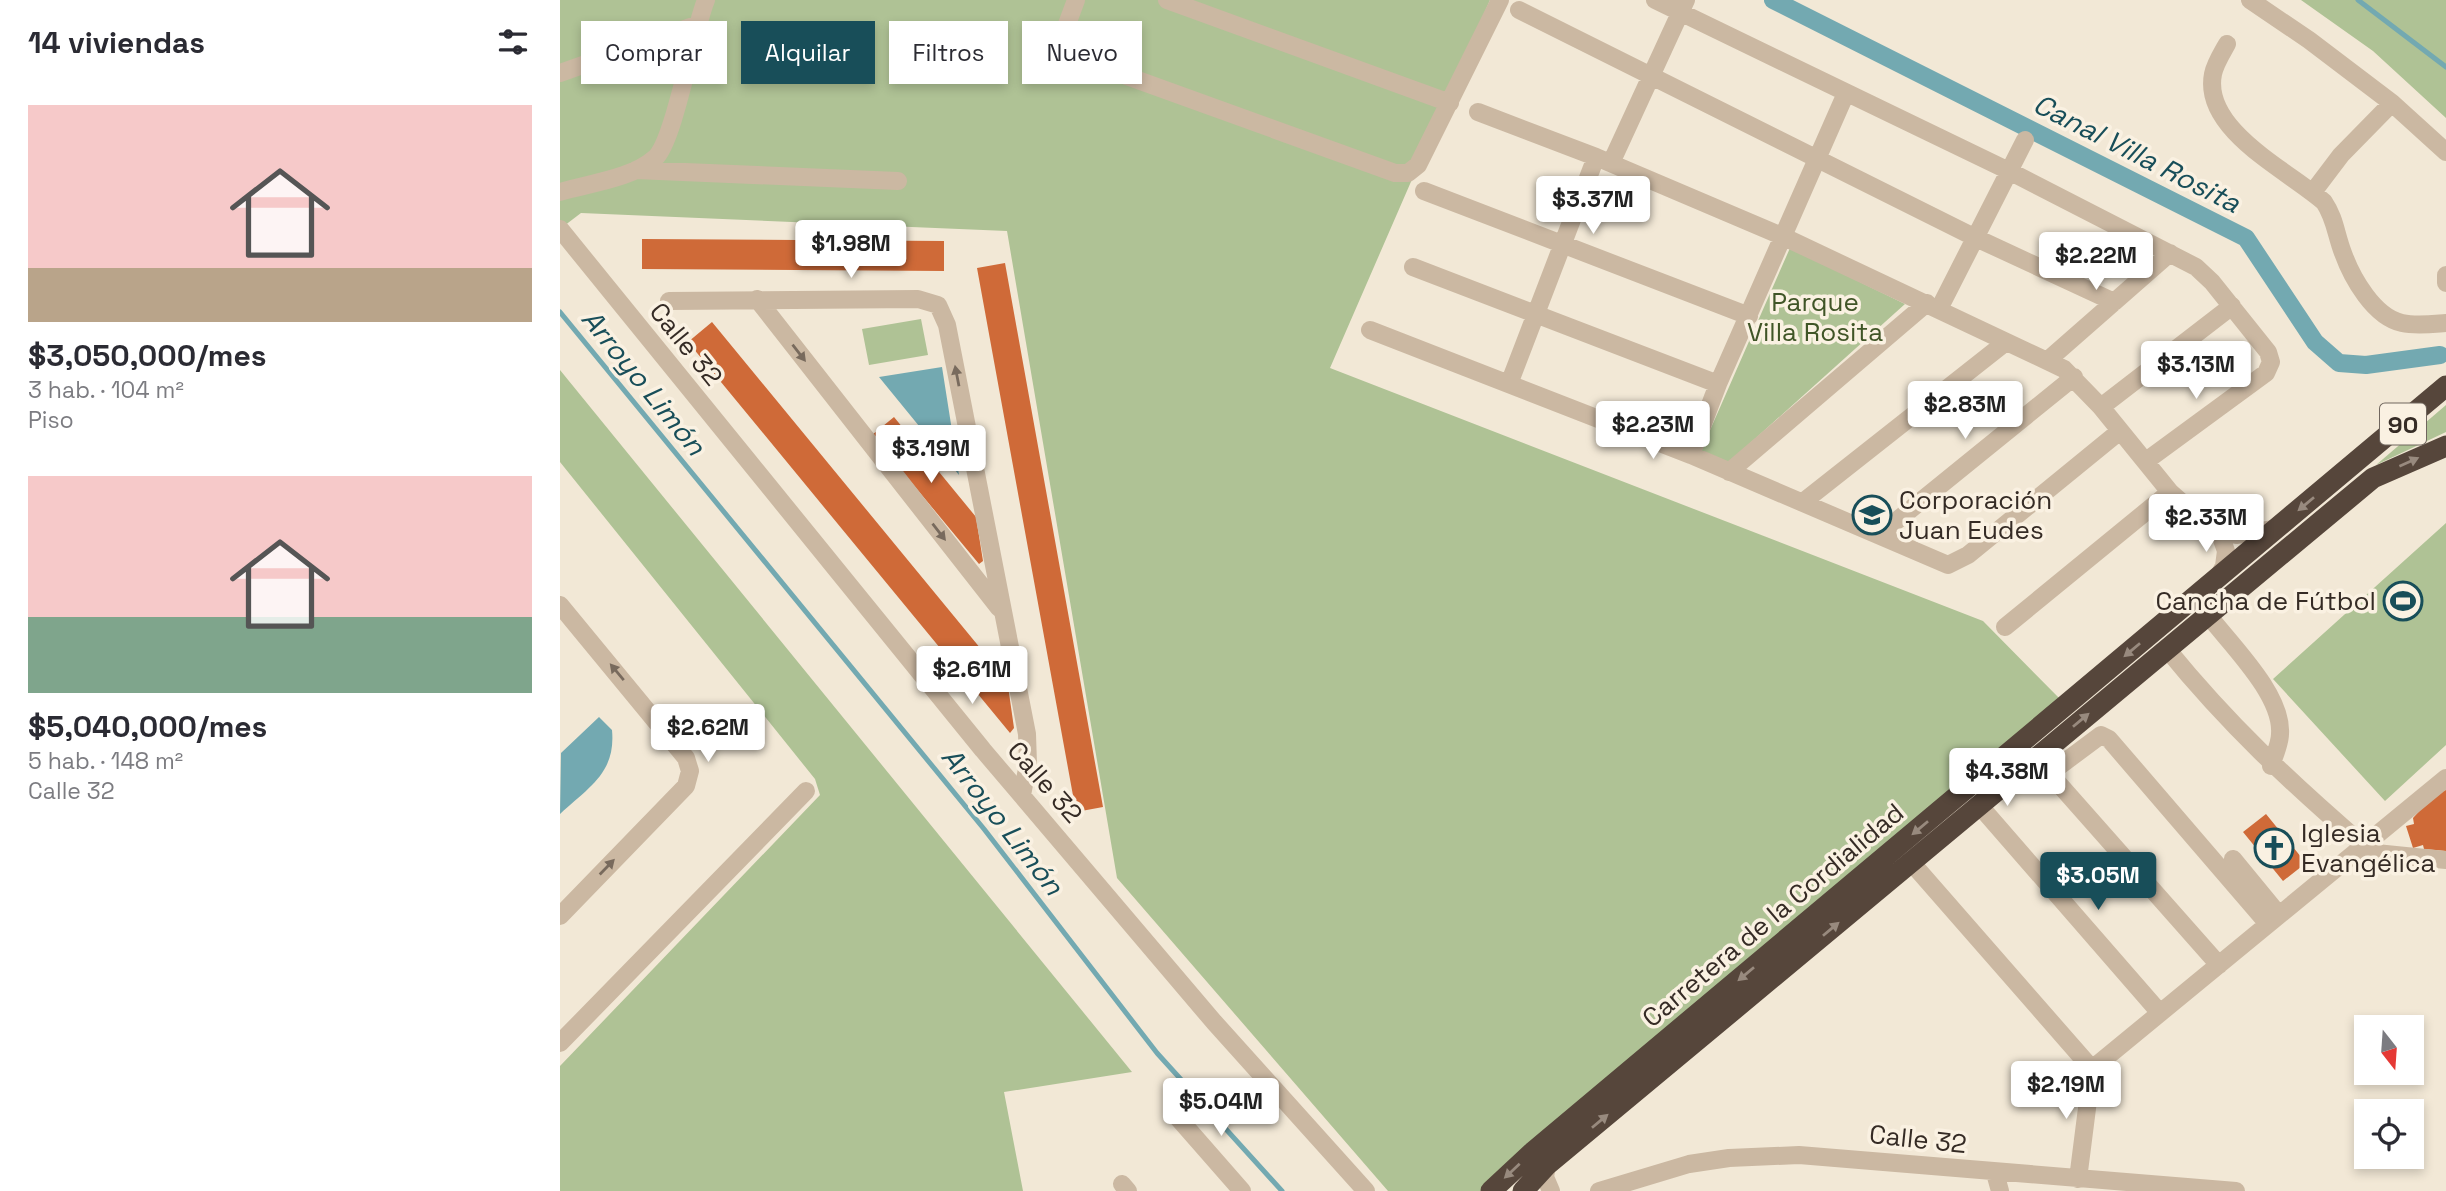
<!DOCTYPE html>
<html lang="es">
<meta charset="utf-8">
<style>
:root{--surface:#fff;--page:#f2f2f3;--text:#2b2b33;--muted:#7c7c81;--accent:#184e59}
body{margin:0;font-family:"Space Grotesk",sans-serif;background:var(--page);color:var(--text);height:100vh;display:flex;flex-direction:column;font-size:26px;white-space:nowrap}
*{box-sizing:border-box;margin:0}
p{font-size:23px;color:var(--muted)}
.icon{flex:none;width:38px;height:38px;fill:none;stroke:currentColor;stroke-width:2;stroke-linecap:round;stroke-linejoin:round}
.map{position:relative;flex:1;overflow:hidden}
.details{display:flex;flex-direction:column;background:var(--surface);width:560px}
.details>*{flex:none}
.guide{position:absolute;left:21px;top:21px;width:665px;height:63px;display:flex;gap:14px}
.needle{width:46px;rotate:163deg}
.controls{position:absolute;left:1794px;top:1015px;display:grid;gap:14px}
.controls a{display:grid;place-items:center;width:70px;height:70px;border-radius:0px;background:var(--surface);box-shadow:0 4px 10px #0003;font-size:35px}
.price{position:absolute;translate:-50% -60px;padding:0 16px;border-radius:7px;background:#fff;color:#222;font-size:23px;line-height:46px;filter:drop-shadow(0 2px 4px #0008)}
.price::after{content:'';position:absolute;left:50%;top:42px;width:21px;height:16px;margin-left:-10px;background:inherit;clip-path:polygon(0 0,100% 0,50% 100%)}
.price.current{background:var(--accent);color:#fff}
ul{padding:0;list-style:none}
li{display:grid;align-content:center;gap:14px;height:371px;padding:0 28px}
li span{display:grid;place-items:center;height:217px;border-radius:0px;color:#555}
li>.icon{margin-inline-start:auto}
span .icon{width:126px;height:126px;fill:#fffc;stroke-width:1}
li b{font-size:30px}
h2{display:flex;justify-content:space-between;align-items:center;height:84px;padding:0 28px;font-size:30px}
.tag{padding:0 24px;border-radius:0px;background:var(--surface);box-shadow:0 4px 10px #0003;font-size:24px;line-height:63px}
.tag.current{background:var(--accent);color:#fff}
main{display:flex;flex:1;min-height:0}
.map>svg:first-child{display:block}
</style>
<main>
<section class="details">
<h2>14 viviendas<svg class="icon" aria-label="filters" viewBox="0 0 24 24"><path d="M4 7h16M4 17h16"/><circle cx="9" cy="7" r="2"/><circle cx="15" cy="17" r="2"/></svg></h2>
<ul>
<li><span style="background:linear-gradient(#f6c9c9 75%,#b9a48a 0)"><svg class="icon" aria-label="home" viewBox="0 0 24 24"><path d="M3 11l9-7 9 7M6 9v11h12V9"/></svg></span><div><b>$3,050,000/mes</b><p>3 hab. · 104 m²</p><p>Piso</p></div></li>
<li><span style="background:linear-gradient(#f6c9c9 65%,#7fa58c 0)"><svg class="icon" aria-label="home" viewBox="0 0 24 24"><path d="M3 11l9-7 9 7M6 9v11h12V9"/></svg></span><div><b>$5,040,000/mes</b><p>5 hab. · 148 m²</p><p>Calle 32</p></div></li>
</ul>
</section>
<div class="map">
<svg width="1886" height="1191" viewBox="0 0 1886 1191">
<rect width="100%" height="100%" fill="#f2e8d6"/>
<!-- green -->
<path fill="#afc295" d="M0,0H930L770,368L1423,621L1501,700L920,1191H828L557,878L447,231L21,213L0,229Z
M1741,0H1886V118L1813,51Z
M1230,248L1345,304L1167,464L1140,453Z
M361,319L368,355L309,365L302,329Z
M0,370L572,1072L444,1092L463,1191H0V1066L260,795L255,779L0,462Z
M1886,405V432L1816,465Z
M1886,523V745L1825,801L1713,679Z"/>
<!-- water -->
<path fill="#73a9b1" d="M382,367L399,475L319,377Z
M39,717L52,730C56,773 29,787 0,814L1,753Z"/>
<g fill="none" stroke-linecap="round" stroke-linejoin="round">
<!-- stream -->
<path stroke="#73a9b1" stroke-width="5" d="M1798,0L1886,67
M0,312L424,829L597,1053L722,1191"/>
<!-- canal -->
<path stroke="#73a9b1" stroke-width="18" d="M1213,0L1686,238L1755,342L1779,363L1806,365L1880,355"/>
</g>
<!-- building -->
<path fill="#cf6a38" d="M82,239L384,241V271L82,269Z
M445,263L543,807L516,812L417,268Z
M152,322L430,660L448,686L454,728L450,733L128,342Z
M334,417L416,517L423,561L419,564L312,435Z
M1886,790V851L1864,849L1863,845L1853,848L1846,826L1854,824L1853,818L1875,794Z
M1706,814L1746,863L1723,881L1683,832Z"/>
<g fill="none" stroke-linecap="round" stroke-linejoin="round">
<!-- minor -->
<path stroke="#cbb8a2" stroke-width="18" d="M516,0L503,35L505,48L514,57L835,173H848L858,165L940,0
M607,0L890,103
M1095,0L1449,171L1636,267L1652,282L1708,352L1711,362L1706,373L1586,461
M1690,0L1749,40L1832,103L1886,152
M959,10L1416,238L1554,302
M1667,44C1662,53 1655,64 1653,74C1642,130 1729,171 1764,202C1775,218 1776,235 1783,253C1792,278 1814,317 1842,323C1856,326 1872,324 1886,323
M0,73L136,25
M918,112L1036,157L1224,237L1504,369L1541,407L1610,492L1661,537L1666,551L1664,566L1657,579
M1051,163L1126,0
M76,170L338,181
M864,191L1189,316
M0,192C30,183 71,179 95,158C114,142 133,31 146,0
M1753,192L1781,155L1832,103
M0,229L423,750L654,1022L806,1191
M853,267L1158,384
M1886,275V283
M197,299L439,608
M109,301L358,299L378,305L387,325L467,734L468,764L462,795
M1379,309L1465,140
M810,330L1131,455L1388,565L1408,555L1560,431
M1488,360L1610,253
M949,384L1036,157
M1541,407L1672,306
M1131,455L1158,384L1286,93
M1169,472L1367,303
M1243,502L1446,342
M1650,526L1676,535L1714,529
M1319,535L1514,377
M0,605L126,758L130,771L126,786L0,916
M1648,615C1671,645 1723,695 1720,734C1720,744 1714,756 1711,766
M1445,627L1610,492
M1607,649C1668,724 1730,782 1803,845L1816,853L1886,860
M1483,766L1659,965
M1490,773L1541,735L1549,739L1708,924
M1419,805L1600,1013
M1673,859L1719,915
M1351,862L1532,1069
M0,1043L246,791
M612,1111L682,1191
M987,1165L985,1177L991,1191
M1435,1173L1440,1191
M1518,1179L1532,1069L1886,778
M562,1184L568,1191
M1039,1191L1129,1164L1169,1158L1239,1155L1676,1191"/>
<!-- highway -->
<path stroke="#56463b" stroke-width="21" d="M931,1191L974,1151L1886,386
M963,1191L987,1165L1813,478L1886,446"/>
</g>
<!-- one-way arrows -->
<defs><path id="oneway-solid" d="M-6-.8H1V-3.2L6.5 0L1 3.2V.8H-6Z" transform="scale(1.75)"/></defs>
<g fill="#786a5d">
<use href="#oneway-solid" transform="translate(239 353) rotate(52)"/>
<use href="#oneway-solid" transform="translate(397 376) rotate(-101)"/>
<use href="#oneway-solid" transform="translate(379 532) rotate(52)"/>
<use href="#oneway-solid" transform="translate(57 672) rotate(-130)"/>
<use href="#oneway-solid" transform="translate(47 867) rotate(-46)"/>
</g>
<g fill="#988a7e">
<use href="#oneway-solid" transform="translate(1849 462) rotate(-24)"/>
<use href="#oneway-solid" transform="translate(1746 504) rotate(140)"/>
<use href="#oneway-solid" transform="translate(1572 650) rotate(140)"/>
<use href="#oneway-solid" transform="translate(1521 720) rotate(-40)"/>
<use href="#oneway-solid" transform="translate(1360 828) rotate(140)"/>
<use href="#oneway-solid" transform="translate(1271 929) rotate(-40)"/>
<use href="#oneway-solid" transform="translate(1186 974) rotate(140)"/>
<use href="#oneway-solid" transform="translate(1040 1121) rotate(-40)"/>
<use href="#oneway-solid" transform="translate(952 1171) rotate(137)"/>
</g>
<!-- icons -->
<defs>
<symbol id="school-ring" viewBox="-11 -11 22 22"><circle r="9.5" fill="#faf1e2" stroke="#184e59" stroke-width="1.5"/><path d="M0-5L7-2L0 1L-7-2ZM-4 1L0 2.5L4 1V4Q0 6-4 4Z" fill="#184e59"/></symbol>
<symbol id="stadium-ring" viewBox="-11 -11 22 22"><circle r="9.5" fill="#faf1e2" stroke="#184e59" stroke-width="1.5"/><path d="M0-5a6.5 5 0 1 0 0 10a6.5 5 0 1 0 0-10ZM-3.5-1.8h7v3.6h-7Z" fill="#184e59"/></symbol>
<symbol id="church-ring" viewBox="-11 -11 22 22"><circle r="9.5" fill="#faf1e2" stroke="#184e59" stroke-width="1.5"/><path d="M-1.2-6h2.4v3.5h3.3v2.4h-3.3V6h-2.4V-.1h-3.3v-2.4h3.3Z" fill="#184e59"/></symbol>
</defs>
<g fill-rule="evenodd">
<use href="#school-ring" x="1290" y="493" width="44" height="44"/>
<use href="#stadium-ring" x="1821" y="579" width="44" height="44"/>
<use href="#church-ring" x="1692" y="826" width="44" height="44"/>
</g>
<g text-anchor="middle" dominant-baseline="central" stroke-width="7" stroke-linejoin="round" paint-order="stroke">
<!-- shield labels -->
<rect fill="#faf1e2" stroke="#70665e" stroke-width="2" x="1820" y="403.5" width="46" height="41" rx="5"/>
<g font-size="24" font-weight="bold" fill="#352b25">
<text x="1843" y="424">90</text>
</g>
<!-- park labels -->
<g font-size="26" fill="#405527" stroke="#faf1e2">
<text x="1255" y="302">Parque<tspan x="1255" dy="30">Villa Rosita</tspan></text>
</g>
<!-- street labels -->
<g font-size="26" fill="#352b25" stroke="#faf1e2">
<text transform="translate(126 344) rotate(51)">Calle 32</text>
<text transform="translate(485 782) rotate(49)">Calle 32</text>
<text transform="translate(1213 915) rotate(-40)">Carretera de la Cordialidad</text>
<text transform="translate(1358 1139) rotate(6)">Calle 32</text>
</g>
<!-- poi labels -->
<g font-size="26" fill="#352b25" stroke="#faf1e2" text-anchor="start">
<text x="1339" y="500">Corporación<tspan x="1339" dy="30">Juan Eudes</tspan></text>
<text x="1816" y="601" text-anchor="end">Cancha de Fútbol</text>
<text x="1741" y="833">Iglesia<tspan x="1741" dy="30">Evangélica</tspan></text>
</g>
<!-- water labels -->
<g font-size="28" font-style="italic" fill="#184e59" stroke="#faf1e2">
<text transform="translate(1577 153) rotate(27)">Canal Villa Rosita</text>
<text transform="translate(84 382) rotate(51)">Arroyo Limón</text>
<text transform="translate(443 821) rotate(52)">Arroyo Limón</text>
</g>
</g>
</svg>
<div class="controls">
<a><svg class="needle" viewBox="-14 -14 28 28"><path d="M0-13l5 13h-10z" fill="#e53935"/><path d="M0 13l5-13h-10z" fill="#7c7c81"/></svg></a>
<a><svg class="icon" aria-label="locate" viewBox="0 0 24 24"><circle cx="12" cy="12" r="6"/><path d="M12 2v4M12 18v4M2 12h4M18 12h4"/></svg></a>
</div>
<b class="price" style="left:1033px;top:236px">$3.37M</b>
<b class="price" style="left:291px;top:280px">$1.98M</b>
<b class="price" style="left:1536px;top:292px">$2.22M</b>
<b class="price" style="left:1636px;top:401px">$3.13M</b>
<b class="price" style="left:1405px;top:441px">$2.83M</b>
<b class="price" style="left:1093px;top:461px">$2.23M</b>
<b class="price" style="left:371px;top:485px">$3.19M</b>
<b class="price" style="left:1646px;top:554px">$2.33M</b>
<b class="price" style="left:412px;top:706px">$2.61M</b>
<b class="price" style="left:148px;top:764px">$2.62M</b>
<b class="price" style="left:1447px;top:808px">$4.38M</b>
<b class="price current" style="left:1538px;top:912px">$3.05M</b>
<b class="price" style="left:1506px;top:1121px">$2.19M</b>
<b class="price" style="left:661px;top:1138px">$5.04M</b>
<div class="guide">
<a class="tag">Comprar</a>
<a class="tag current">Alquilar</a>
<a class="tag">Filtros</a>
<a class="tag">Nuevo</a>
</div>
</div>
</main>
